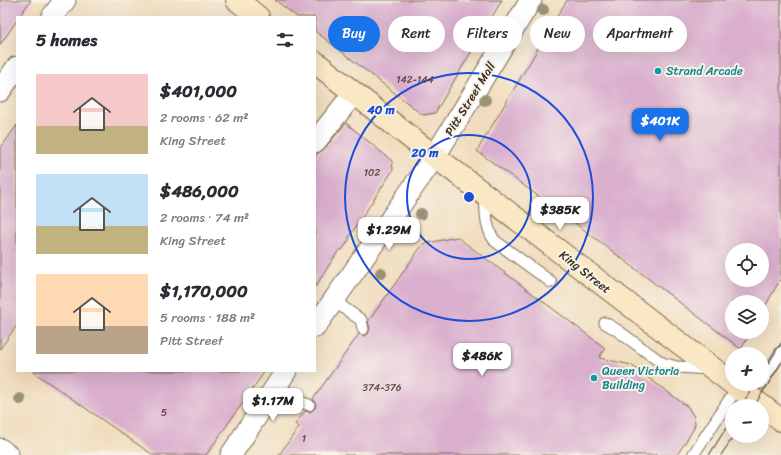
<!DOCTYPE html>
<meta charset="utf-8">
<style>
:root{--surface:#fff;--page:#f2f2f3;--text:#2b2b33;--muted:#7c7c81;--accent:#1a73e8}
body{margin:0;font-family:Sriracha,sans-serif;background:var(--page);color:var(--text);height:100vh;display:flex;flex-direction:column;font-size:15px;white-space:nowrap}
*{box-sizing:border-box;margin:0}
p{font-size:13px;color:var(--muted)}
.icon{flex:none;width:22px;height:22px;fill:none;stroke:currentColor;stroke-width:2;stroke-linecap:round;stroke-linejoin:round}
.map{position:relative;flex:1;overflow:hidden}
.sheet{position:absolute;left:16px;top:16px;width:300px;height:356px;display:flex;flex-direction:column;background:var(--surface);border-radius:0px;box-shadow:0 4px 16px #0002}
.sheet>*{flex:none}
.top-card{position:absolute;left:328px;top:16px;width:380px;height:36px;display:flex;gap:8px}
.tools{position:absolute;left:725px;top:243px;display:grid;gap:8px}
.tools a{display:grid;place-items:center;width:44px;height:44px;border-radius:50%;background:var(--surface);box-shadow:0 4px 16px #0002;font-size:20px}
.price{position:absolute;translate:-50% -34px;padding:0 9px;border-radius:8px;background:#fff;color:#222;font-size:13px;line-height:26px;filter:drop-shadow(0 1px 2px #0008)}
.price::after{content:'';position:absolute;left:50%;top:24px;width:12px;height:9px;margin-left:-6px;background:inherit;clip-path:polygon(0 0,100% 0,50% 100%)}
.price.selected{background:var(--accent);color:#fff}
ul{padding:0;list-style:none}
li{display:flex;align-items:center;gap:12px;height:100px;padding:0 20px}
li span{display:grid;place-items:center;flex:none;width:112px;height:80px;border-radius:0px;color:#555}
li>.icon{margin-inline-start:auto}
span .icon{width:48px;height:48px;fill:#fffc;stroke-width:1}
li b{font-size:17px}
h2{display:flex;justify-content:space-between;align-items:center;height:48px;padding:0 20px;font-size:17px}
.chip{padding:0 14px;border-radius:18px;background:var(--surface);box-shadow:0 4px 16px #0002;font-size:14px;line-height:36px}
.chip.selected{background:var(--accent);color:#fff}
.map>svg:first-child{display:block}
</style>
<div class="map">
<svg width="781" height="455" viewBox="0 0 781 455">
<rect width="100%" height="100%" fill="#f7f3e8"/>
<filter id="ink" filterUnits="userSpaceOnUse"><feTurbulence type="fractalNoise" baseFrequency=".025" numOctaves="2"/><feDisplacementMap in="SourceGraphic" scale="8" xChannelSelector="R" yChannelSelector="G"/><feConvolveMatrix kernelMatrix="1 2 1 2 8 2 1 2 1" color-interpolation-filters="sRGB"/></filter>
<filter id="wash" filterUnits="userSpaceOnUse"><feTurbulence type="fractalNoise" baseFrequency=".012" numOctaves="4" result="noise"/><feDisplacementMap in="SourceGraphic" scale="16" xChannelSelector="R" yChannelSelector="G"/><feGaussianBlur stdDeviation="0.9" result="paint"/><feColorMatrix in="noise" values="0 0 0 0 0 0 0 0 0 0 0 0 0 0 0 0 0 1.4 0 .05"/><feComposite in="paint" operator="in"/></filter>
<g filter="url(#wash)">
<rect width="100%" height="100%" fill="#f1ddbd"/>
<!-- built -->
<path fill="#f3cfde" d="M0,0H34L22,17H17V24L0,49Z"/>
<g id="blocks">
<!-- building -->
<path fill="#daafce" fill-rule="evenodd" d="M0,0H31L19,17H17V20L0,45Z
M275,0H502L435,113L423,115L315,31V17H297Z
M567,0H781V278L762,312V302H732V332H751L741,349L583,229L477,151ZM732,250H762V280H732Z
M346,123L392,161L393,170L349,237V240L342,250H339L315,287V158L318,153L324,149Z
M17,125V325L0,349V149Z
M457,237L605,348L599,358L631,365L688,407L694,417L695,424L693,430L677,455H279L299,427L295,424L305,411L310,412L315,408L316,404L313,399L357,337L359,334L364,336L368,334L370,328L368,322L423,244Z
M32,371H265L206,455H153Z"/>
</g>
</g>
<g filter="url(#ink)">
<use href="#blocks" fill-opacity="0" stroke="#7b6956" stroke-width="1"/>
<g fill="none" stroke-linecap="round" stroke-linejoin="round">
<defs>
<path id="lane" d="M485,195C486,211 485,228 495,241L551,282
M334,301L361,320L363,329
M605,323L617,330L662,363L677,367L709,369
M762,383L781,352
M277,385L299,401L309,405
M693,455L737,388"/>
<path id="street" d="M52,17L65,0
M0,91L17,67
M315,142L354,93
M315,327L435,156L531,0
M0,449L8,455
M231,455L286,371"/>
<path id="secondary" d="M237,0L258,17
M315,62L416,142L762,406
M762,406L781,420"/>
</defs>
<!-- lane casing -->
<use href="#lane" stroke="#7b6956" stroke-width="13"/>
<!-- street casing -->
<use href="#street" stroke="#7b6956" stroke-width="23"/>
<!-- secondary casing -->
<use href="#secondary" stroke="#7b6956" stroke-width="24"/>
<!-- lane -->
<use href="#lane" stroke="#fff" stroke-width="11"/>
<!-- street -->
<use href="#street" stroke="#fff" stroke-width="21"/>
<!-- secondary -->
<use href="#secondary" stroke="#fae7c3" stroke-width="22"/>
<!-- tram -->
<path stroke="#3b2a1e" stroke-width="1" d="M762,374L781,343
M741,406L755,384
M754,406L781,363
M709,455L732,419
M721,455L734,436"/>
</g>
<!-- trees -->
<g fill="#9b9274">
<circle cx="543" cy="10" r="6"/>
<circle cx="485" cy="100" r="6"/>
<circle cx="421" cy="214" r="6"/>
<circle cx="381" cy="273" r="6"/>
<circle cx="20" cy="399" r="6"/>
</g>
</g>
<!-- distance rings -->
<g fill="none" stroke="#1d4ed8" stroke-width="2">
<circle cx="469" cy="197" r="62"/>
<circle cx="469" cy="197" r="124"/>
</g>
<!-- markers -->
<g fill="#0f9aa8" stroke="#f7f3e8" stroke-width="1.5">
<circle cx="658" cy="71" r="4"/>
<circle cx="594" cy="378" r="4"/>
</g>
<g text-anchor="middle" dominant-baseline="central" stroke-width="4" stroke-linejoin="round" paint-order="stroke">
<!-- number labels -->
<g font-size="10" fill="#634b4a">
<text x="415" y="80">142-144</text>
<text x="372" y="173">102</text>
<text x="382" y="388">374-376</text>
<text x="164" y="413">5</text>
<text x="304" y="439">1</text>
</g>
<!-- culture labels -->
<g font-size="12" fill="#0d838f" stroke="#f7f3e8" text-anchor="start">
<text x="666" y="71">Strand Arcade</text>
<text x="602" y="371">Queen Victoria<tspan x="602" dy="14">Building</tspan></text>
</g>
<!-- street labels -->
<g font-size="12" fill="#3b2a1e" stroke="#f7f3e8">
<text transform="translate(470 99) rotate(-58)">Pitt Street Mall</text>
<text transform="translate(585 272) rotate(38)">King Street</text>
</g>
</g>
<circle cx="469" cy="197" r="6" fill="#1d4ed8" stroke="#f7f3e8" stroke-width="2"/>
<g font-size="12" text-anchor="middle" font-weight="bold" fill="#1d4ed8" stroke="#f7f3e8" stroke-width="4" stroke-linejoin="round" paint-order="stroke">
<text x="381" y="114">40 m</text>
<text x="425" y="157">20 m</text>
</g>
</svg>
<div class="tools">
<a><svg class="icon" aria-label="locate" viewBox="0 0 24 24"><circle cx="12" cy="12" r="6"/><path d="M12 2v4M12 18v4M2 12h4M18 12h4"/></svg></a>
<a><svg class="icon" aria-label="layers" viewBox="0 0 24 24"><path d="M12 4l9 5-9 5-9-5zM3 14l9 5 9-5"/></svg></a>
<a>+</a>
<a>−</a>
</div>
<b class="price selected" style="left:660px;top:142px">$401K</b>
<b class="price" style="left:560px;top:231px">$385K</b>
<b class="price" style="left:389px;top:251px">$1.29M</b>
<b class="price" style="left:482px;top:377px">$486K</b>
<b class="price" style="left:273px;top:422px">$1.17M</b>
<div class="top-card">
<a class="chip selected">Buy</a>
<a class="chip">Rent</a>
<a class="chip">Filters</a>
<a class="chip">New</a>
<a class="chip">Apartment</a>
</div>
<section class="sheet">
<h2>5 homes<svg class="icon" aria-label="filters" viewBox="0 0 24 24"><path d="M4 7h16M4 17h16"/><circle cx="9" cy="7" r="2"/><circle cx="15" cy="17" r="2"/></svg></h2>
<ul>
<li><span style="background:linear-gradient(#f6c9c9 65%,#c2b280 0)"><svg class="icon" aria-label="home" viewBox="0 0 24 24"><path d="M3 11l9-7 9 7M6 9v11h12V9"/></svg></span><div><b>$401,000</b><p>2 rooms · 62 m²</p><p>King Street</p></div></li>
<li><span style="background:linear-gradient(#bfe0f5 65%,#c2b280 0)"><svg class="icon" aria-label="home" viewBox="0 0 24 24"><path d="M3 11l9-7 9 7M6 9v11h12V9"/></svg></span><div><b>$486,000</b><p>2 rooms · 74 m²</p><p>King Street</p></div></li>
<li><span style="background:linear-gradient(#ffd9b3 65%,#b9a48a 0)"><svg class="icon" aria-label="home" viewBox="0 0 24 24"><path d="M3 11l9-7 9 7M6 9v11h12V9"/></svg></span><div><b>$1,170,000</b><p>5 rooms · 188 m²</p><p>Pitt Street</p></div></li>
</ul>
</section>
</div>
